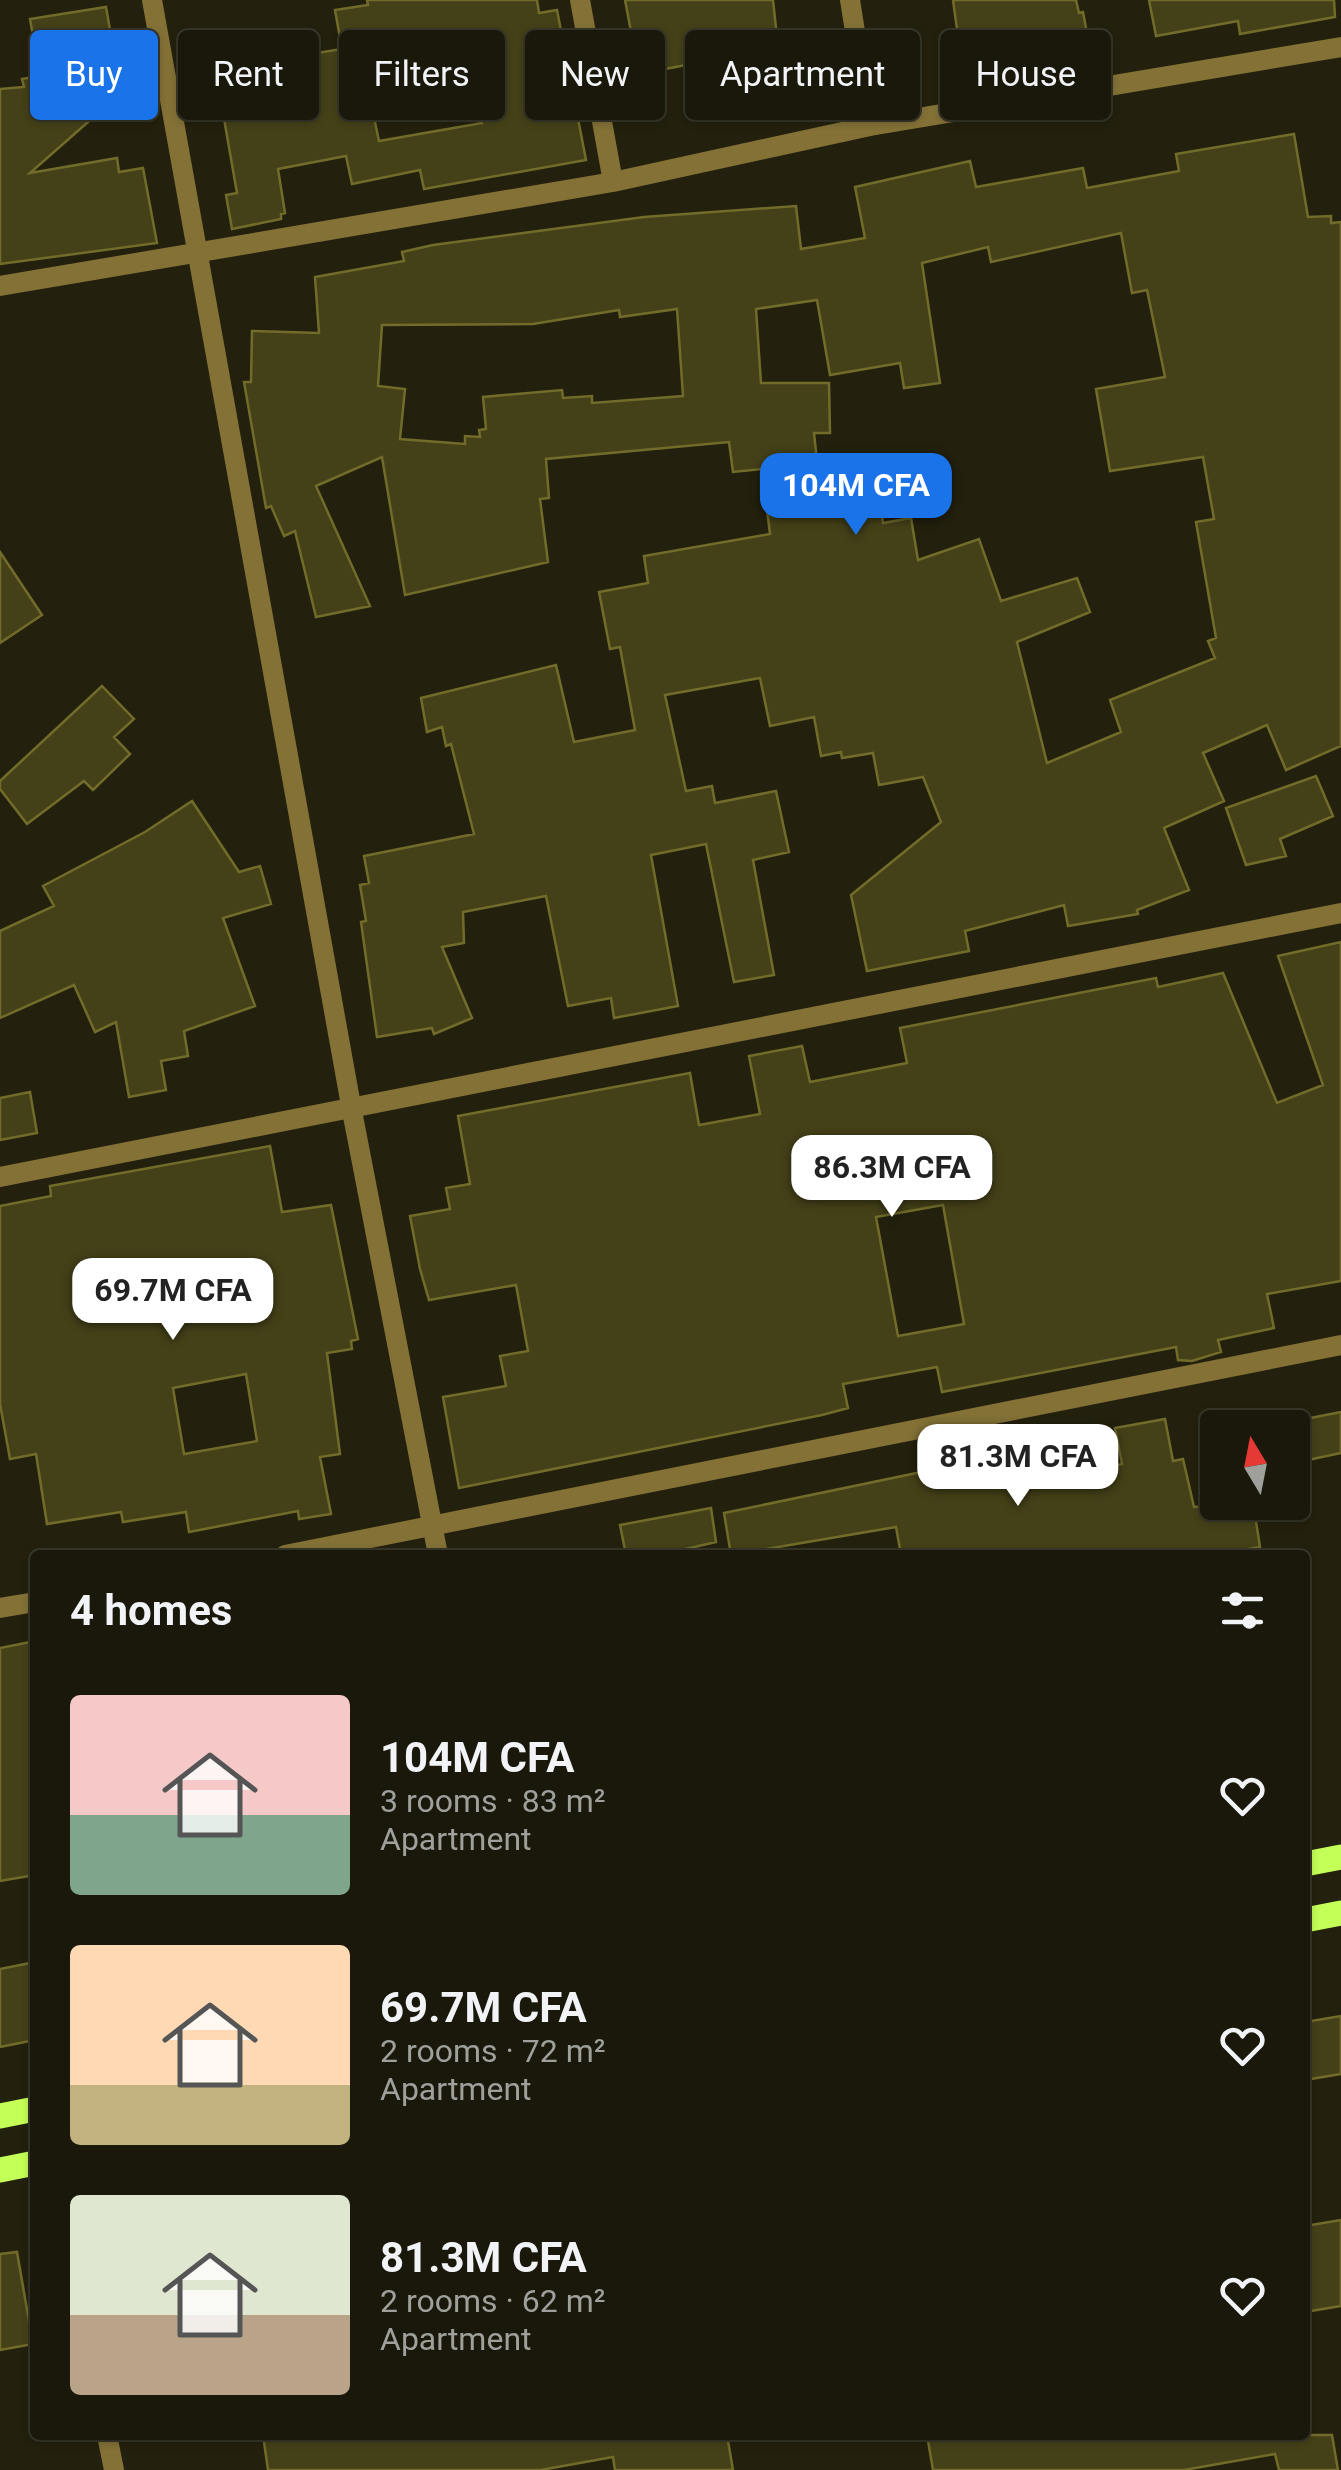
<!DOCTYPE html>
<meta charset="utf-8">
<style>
:root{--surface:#1a180a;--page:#272518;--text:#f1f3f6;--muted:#9fa09c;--line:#38372b;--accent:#1a73e8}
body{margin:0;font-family:Roboto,sans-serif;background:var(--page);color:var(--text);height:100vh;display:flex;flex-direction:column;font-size:38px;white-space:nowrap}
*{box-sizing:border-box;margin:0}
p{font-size:32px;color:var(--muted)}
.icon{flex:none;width:55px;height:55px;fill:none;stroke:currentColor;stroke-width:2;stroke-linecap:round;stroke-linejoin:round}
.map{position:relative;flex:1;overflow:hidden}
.drawer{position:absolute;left:30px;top:1550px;width:1280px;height:890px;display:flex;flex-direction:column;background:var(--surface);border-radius:10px;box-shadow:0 2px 8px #0004,0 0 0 2px var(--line)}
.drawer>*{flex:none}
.hud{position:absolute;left:30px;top:30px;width:1282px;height:90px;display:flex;gap:20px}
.needle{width:65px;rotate:350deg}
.fabs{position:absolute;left:1200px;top:1410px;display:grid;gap:20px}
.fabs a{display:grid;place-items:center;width:110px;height:110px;border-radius:10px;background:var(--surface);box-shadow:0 2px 8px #0004,0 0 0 2px var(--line);font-size:50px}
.price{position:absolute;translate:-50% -85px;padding:0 22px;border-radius:20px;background:#fff;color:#222;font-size:32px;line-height:65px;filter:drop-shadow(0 2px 5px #0008)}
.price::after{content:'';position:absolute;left:50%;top:60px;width:30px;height:22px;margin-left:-15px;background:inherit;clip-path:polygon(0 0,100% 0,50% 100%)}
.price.current{background:var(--accent);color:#fff}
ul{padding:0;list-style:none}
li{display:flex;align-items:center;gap:30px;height:250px;padding:0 40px}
li span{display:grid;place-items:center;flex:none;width:280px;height:200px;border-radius:10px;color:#555}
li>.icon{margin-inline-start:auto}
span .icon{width:120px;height:120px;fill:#fffc;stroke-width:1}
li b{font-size:42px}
h2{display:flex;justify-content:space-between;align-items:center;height:120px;padding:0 40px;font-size:42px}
.chip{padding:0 35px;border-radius:10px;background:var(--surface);box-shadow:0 2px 8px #0004,0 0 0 2px var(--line);font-size:35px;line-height:90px}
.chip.current{background:var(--accent);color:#fff}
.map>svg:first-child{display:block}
</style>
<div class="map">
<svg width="1341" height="2470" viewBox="0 0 1341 2470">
<rect width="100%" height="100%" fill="#23200d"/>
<!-- building -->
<path fill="#444118" stroke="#716c2a" stroke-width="2.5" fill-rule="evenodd" d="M367,0H537L539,13L557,10L586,160L424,189L420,170L352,184L346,156L278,169L285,213L281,214V219L232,229L226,195L237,193L223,113L291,101L285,58L342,49L335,10L368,5ZM472,61L482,123L379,141L366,80Z
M625,0H773L780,65L710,77L707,61L639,74Z
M953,0H1076L1079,13L1083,12L1093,65L965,88Z
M1149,0H1334L1335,17L1240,34L1238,21L1156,36Z
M106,7L121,93L30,173L117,158L119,172L143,168L157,243L0,264V89L24,87L22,79L40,76L30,19Z
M1294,134L1308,217L1331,216V223L1341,222V746L1286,770L1267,725L1203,753L1224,801L1164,828L1189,890L1137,910L1138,914L1068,926L1064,905L965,931L969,951L867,971L851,895L941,822L923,777L879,785L873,753L842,758L841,752L821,756L814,717L770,726L760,678L665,695L686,791L712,786L715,803L776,791L789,852L753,860L774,975L734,982L706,844L651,855L678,1006L614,1018L611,998L568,1006L546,896L463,912L464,943L442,947L472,1018L434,1034L432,1028L377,1037L361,922L366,921L360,885L369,883L364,856L474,834L451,744L446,746L442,727L427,732L421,698L556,665L574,742L635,730L620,647L610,649L599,592L648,583L644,556L770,534L762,469L733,472L729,442L546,459L549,498L540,499L548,562L405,595L382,457L316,486L370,606L316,617L295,531L284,536L271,506L266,508L244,382H251L252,331L319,333L315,277L404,261L402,252L433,245L644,217L796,206L801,249L865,238L855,187L970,161L976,187L1083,168L1087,188L1179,171L1176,154ZM1121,233L1132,293L1147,290L1165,377L1096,389L1110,471L1203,457L1214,519L1196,522L1216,638L1208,641L1215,658L1110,700L1121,732L1047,763L1017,642L1090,612L1077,578L1001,601L979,539L918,560L911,518L883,523L880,499L822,507L814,433H830L829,383H761L756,309L817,300L830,375L900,363L904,388L940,383L922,263L988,247L991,262ZM677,309L683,396L592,403V396L563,398L562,390L483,397L486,429L479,430L480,437L465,436V444L400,439L405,389L378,386L382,325L533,324L619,310L620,317Z
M0,552L42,615L0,643Z
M102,686L134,719L114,737L130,754L93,790L84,781L27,824L0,789V781Z
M1316,776L1333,816L1280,839L1286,856L1246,865L1226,808Z
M192,801L239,872L260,866L271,904L223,918L255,1006L184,1031L188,1056L161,1061L166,1090L129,1097L116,1022L95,1032L74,985L0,1018V931L54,906L43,886L145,832Z
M1341,942V1281L1267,1294L1274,1328L1218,1340L1221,1352L1192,1361L1178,1360L1176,1347L942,1392L937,1367L843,1384L848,1408L822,1415L459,1488L443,1397L506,1386L500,1356L528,1351L516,1285L429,1300L420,1269L410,1216L450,1209L446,1188L470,1184L458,1116L690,1073L699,1125L760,1114L749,1056L802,1046L810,1082L907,1063L900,1028L1156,978L1158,987L1223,973L1277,1103L1323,1085L1278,956ZM943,1205L964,1324L898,1336L876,1217Z
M30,1092L37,1133L0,1140V1098Z
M270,1146L282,1212L331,1205L358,1339L351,1341L352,1349L327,1353L340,1454L320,1457L331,1514L299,1519L298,1511L189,1532L186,1512L123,1522L121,1512L47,1524L36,1454L10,1459L0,1404V1206L51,1196L50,1186ZM246,1374L257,1441L184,1454L173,1388Z
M1341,1412V1453L1308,1460L1300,1420Z
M1165,1419L1173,1461L1183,1459L1194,1507L1253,1502L1260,1547L1213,1555H901L896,1527L731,1555L724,1513L1013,1453L1055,1448L1060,1476L1122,1464L1115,1428Z
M711,1508L716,1542L660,1555H626L620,1525Z
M35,1641V1875L0,1881V1648Z
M35,1962V2040L0,2047V1969Z
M1341,2016V2074L1305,2080V2022Z
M1341,2220V2306L1305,2312V2226Z
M17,2252L33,2344L0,2350V2254Z
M263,2435H727L733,2470H615L613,2457L541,2470H268Z
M927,2435H1332L1338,2470H1279L1275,2454L1184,2470H933Z"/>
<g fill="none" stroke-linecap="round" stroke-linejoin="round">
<!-- minor -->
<path stroke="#837136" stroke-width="20" d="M152,0L352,1111L438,1555
M580,0L613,182
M850,0L870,126
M0,286L613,182L870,126L1341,47
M0,1177L1341,913
M285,1555L1341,1345
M0,1608L35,1602
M107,2435L114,2470"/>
<!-- primary -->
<path stroke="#c3ff56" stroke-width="25" d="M1305,1864L1341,1857
M1305,1920L1341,1913
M0,2116L35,2109
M0,2170L35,2163"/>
</g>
</svg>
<div class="fabs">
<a><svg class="needle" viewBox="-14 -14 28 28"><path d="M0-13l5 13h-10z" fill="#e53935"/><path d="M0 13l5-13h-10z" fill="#9fa09c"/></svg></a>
</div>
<b class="price current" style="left:856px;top:538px">104M CFA</b>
<b class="price" style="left:892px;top:1220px">86.3M CFA</b>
<b class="price" style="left:173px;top:1343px">69.7M CFA</b>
<b class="price" style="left:1018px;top:1509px">81.3M CFA</b>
<div class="hud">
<a class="chip current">Buy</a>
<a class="chip">Rent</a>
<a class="chip">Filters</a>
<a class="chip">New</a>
<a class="chip">Apartment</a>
<a class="chip">House</a>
</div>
<section class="drawer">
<h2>4 homes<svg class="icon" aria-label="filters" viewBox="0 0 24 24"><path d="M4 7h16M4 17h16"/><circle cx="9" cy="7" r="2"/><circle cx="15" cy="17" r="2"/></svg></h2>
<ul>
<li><span style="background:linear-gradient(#f6c9c9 60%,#7fa58c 0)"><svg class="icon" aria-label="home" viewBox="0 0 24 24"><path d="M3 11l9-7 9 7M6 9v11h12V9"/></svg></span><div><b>104M CFA</b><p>3 rooms · 83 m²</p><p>Apartment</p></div><svg class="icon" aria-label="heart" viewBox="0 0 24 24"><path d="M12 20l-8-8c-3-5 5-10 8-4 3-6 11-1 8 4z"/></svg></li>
<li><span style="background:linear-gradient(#ffd9b3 70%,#c2b280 0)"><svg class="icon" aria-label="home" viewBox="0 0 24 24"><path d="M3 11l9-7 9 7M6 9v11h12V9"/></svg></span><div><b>69.7M CFA</b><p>2 rooms · 72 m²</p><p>Apartment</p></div><svg class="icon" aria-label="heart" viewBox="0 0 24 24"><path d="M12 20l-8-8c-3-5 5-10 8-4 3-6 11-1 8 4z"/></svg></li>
<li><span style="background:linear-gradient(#dfe7d0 60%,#b9a48a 0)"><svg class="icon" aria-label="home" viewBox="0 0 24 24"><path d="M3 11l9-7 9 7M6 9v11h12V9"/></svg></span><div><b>81.3M CFA</b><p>2 rooms · 62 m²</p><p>Apartment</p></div><svg class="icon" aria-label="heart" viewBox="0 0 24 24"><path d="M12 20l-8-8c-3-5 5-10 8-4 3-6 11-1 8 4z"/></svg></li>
</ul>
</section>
</div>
